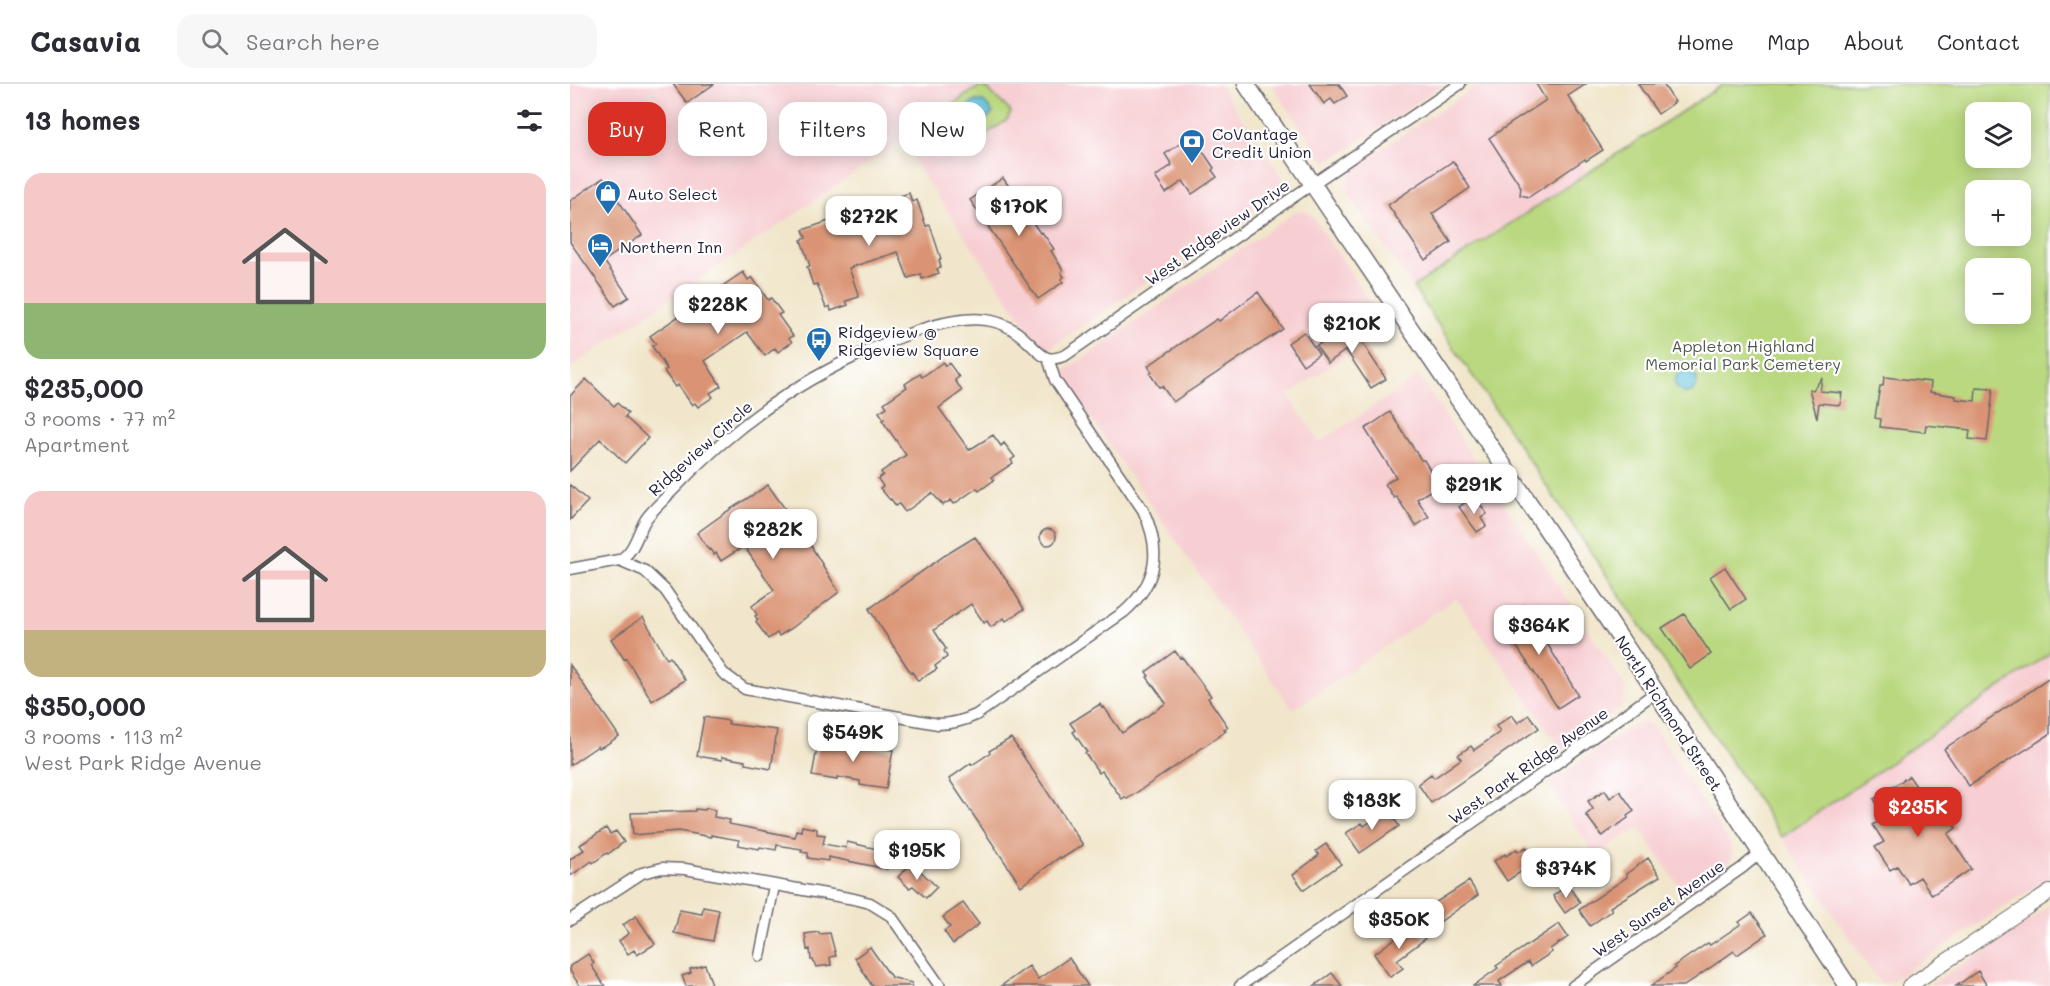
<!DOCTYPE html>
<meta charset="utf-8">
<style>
:root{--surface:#fff;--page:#f7f7f7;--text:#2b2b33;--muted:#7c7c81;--line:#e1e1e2;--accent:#d93025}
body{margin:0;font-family:Mali,sans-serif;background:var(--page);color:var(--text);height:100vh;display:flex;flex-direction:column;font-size:22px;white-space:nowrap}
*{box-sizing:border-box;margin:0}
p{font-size:20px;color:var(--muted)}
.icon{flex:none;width:33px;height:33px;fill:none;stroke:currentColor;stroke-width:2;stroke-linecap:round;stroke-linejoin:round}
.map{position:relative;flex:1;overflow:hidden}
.sheet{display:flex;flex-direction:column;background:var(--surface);width:570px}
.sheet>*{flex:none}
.banner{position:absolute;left:18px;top:18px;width:570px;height:54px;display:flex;gap:12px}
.tools{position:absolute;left:1395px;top:18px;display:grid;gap:12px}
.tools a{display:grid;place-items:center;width:66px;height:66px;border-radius:12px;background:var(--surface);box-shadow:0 3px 15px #0003;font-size:30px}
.price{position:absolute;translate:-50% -51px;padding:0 14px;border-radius:12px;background:#fff;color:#222;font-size:20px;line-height:39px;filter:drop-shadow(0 2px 3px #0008)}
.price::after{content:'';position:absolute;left:50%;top:36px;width:18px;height:14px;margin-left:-9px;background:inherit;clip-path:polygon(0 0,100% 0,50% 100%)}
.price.active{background:var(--accent);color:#fff}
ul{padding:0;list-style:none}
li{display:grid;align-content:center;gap:12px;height:318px;padding:0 24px}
li span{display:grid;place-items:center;height:186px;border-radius:18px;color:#555}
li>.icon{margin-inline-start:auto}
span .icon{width:108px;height:108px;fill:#fffc;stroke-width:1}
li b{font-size:26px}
h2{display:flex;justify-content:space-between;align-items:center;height:72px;padding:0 24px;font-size:26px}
.chip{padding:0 21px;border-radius:18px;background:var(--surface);box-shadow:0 3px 15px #0003;font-size:21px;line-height:54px}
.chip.active{background:var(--accent);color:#fff}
header{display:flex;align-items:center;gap:36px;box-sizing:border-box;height:84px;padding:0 30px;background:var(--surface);border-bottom:2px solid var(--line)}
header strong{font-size:28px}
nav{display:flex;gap:33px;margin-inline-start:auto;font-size:21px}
.search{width:420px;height:54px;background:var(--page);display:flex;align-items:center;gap:15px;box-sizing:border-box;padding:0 21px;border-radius:18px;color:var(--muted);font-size:22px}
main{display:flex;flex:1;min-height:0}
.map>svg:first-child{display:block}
</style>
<header>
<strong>Casavia</strong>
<div class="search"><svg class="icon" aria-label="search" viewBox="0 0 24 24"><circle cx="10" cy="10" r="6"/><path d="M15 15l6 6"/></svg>Search here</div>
<nav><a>Home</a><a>Map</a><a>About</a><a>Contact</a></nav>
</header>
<main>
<section class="sheet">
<h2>13 homes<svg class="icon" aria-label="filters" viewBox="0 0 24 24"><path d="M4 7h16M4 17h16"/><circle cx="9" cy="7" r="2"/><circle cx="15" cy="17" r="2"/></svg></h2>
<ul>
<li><span style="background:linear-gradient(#f6c9c9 70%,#8fb573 0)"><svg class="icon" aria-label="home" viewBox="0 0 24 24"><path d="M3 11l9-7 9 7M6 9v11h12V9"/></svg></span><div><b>$235,000</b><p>3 rooms · 77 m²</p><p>Apartment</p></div></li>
<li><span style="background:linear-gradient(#f6c9c9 75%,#c2b280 0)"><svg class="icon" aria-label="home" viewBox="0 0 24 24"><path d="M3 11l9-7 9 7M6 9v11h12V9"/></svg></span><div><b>$350,000</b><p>3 rooms · 113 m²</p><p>West Park Ridge Avenue</p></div></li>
</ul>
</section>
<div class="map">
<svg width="1480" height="902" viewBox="0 0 1480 902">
<rect width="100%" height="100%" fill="#fff"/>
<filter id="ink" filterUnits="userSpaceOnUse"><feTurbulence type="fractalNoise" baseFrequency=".0167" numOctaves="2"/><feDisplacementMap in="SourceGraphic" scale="12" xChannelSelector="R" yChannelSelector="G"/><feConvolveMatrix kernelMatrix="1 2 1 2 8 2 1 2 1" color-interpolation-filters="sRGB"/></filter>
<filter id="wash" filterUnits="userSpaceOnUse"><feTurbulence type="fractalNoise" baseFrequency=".008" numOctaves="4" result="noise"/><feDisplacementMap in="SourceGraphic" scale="24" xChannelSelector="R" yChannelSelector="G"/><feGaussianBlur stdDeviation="1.35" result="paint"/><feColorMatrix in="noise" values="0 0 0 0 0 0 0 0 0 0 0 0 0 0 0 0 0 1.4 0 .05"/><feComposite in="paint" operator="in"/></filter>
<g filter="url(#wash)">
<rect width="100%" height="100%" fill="#f1e6cb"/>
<!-- built -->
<path fill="#f7cfd3" d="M0,0H649L717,101L474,268L330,58L0,284Z
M701,0H874L766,73L754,78Z
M910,0H961L1018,89L843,203L777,108L780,85Z
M734,127L742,132L754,149L817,244L718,311L750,358L849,292L1055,602L1054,618L1050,624L992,666L886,514L723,626L490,290L725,128Z
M1480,569V793L1323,896L1312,899L1306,894L1212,753Z
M1071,638L1080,640L1085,645L1160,759L1162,771L1156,784L1117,814L1069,743L1025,771L977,700L1066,640Z
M1480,821V902H1359L1418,864Z"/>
<!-- green -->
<path fill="#b9d87f" stroke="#6e7d5d" stroke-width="1.5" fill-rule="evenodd" d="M1154,0H1480V569L1212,753L843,203ZM1406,28H1450V74H1406ZM1406,106H1450V152H1406ZM1406,184H1450V230H1406Z
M412,2L418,5L441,28L437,36L384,72H378L357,43L358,37L404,6ZM411,17L417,21L422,29L397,53L377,36L385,35Z"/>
<!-- water -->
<path fill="#5fc2dd" stroke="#40728c" stroke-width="1.5" d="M406,17C415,17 418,22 423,29C413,39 379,74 374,42L377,36L385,35L389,28Z
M1105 298a11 11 0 1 1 22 0a11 11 0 1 1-22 0Z"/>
<g id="blocks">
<!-- building -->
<path fill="#da9475" d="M103,0H144L117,19Z
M740,0H769L777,12L765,20L761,15L754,20Z
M966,0H1016L998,12L1033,66L1016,77L1015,75L959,113L950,111L951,103L919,54L976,16Z
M1068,0H1093L1105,18L1088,30Z
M620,53L624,59L626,57L644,84L642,86L647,93L622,110L613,97L596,109L585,93L602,81L595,70Z
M883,77L900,104L862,130L881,158L855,176L818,121Z
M33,94L72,151L34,177L59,213L45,222L0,158V117Z
M433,94L440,104L442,102L454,120L451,122L470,149L472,148L484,165L481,167L493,186L491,188L494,193L491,195L493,198L468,215L400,116Z
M339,109L342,118L347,116L356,142L360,141L371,175L369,176L371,183L367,185L369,189L352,195L351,190L338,194L328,168L279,184L289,213L276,217L278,221L261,227L260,222L256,224L247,200L243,201L237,183L240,182L231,156L236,154L233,146Z
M173,188L178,196L182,193L198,216L201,214L212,229L208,231L223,252L219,254L222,258L208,268L205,264L195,272L177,248L135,277L151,302L140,309L143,313L128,323L125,319L122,321L108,301L105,303L94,287L97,285L82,262L86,260L80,252Z
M688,208L713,245L603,318L592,302L589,303L580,290L582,288L578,282L647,235L649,237Z
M780,240L816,295L801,304L776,266L758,279L746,262Z
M734,248L749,270L733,281L718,259Z
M373,278L375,282L379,279L389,293L385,296L392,307L369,324L399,366L423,351L431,362L434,359L445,373L441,376L443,379L422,393L424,396L409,407L407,404L384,420L381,416L373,421L362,409L335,428L329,420L326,422L321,415L320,416L310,404L313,402L308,395L313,391L311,388L336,371L312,336L314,335L309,328L317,323L314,319L337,303L335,300L350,290L352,293Z
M1314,293L1361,298L1360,308L1386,312V315L1405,317L1406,304L1423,305L1417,357L1399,355L1400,346L1356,341L1355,348L1310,343L1311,335L1305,334L1310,302H1313Z
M1252,294L1250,307L1272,309L1270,321L1249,319L1247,334L1239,305L1243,306Z
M16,295L44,322L47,319L58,329L55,333L78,354L55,379L30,355L0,387V312Z
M820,328L851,376H854L869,401L847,415L859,433L846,442L826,412L824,414L815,400L826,393L795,345Z
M0,401L18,417L0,436Z
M198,401L238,457L269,508L222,544L209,552L207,549L198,555L186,538L188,536L185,532L187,531L182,522L204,506L174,462L151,477L146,469L144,471L140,465L139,466L127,449L156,428Z
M899,416L904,424L910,420L917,430L911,434L916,442L907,448L889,423Z
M470 453a8 8 0 1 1 16 0a8 8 0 1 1-16 0Z
M405,453L440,501L454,525L436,537L434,534L421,543L417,537L414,539L401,520L364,546L376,565L374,567L377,573L365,582L367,585L348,597L342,588L341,589L299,525L374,472Z
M1155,483L1176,515L1161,525L1140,493Z
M954,521L1008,611L988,624L930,538Z
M1114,530L1141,570L1120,585L1092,544Z
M73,533L97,575L100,573L115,596L82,617L56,574L54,575L41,555Z
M605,567L610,574L612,573L641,612L638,614L658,643L654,645L656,647L619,673L557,715L555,713L552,715L532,687L529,689L515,669L517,668L503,648L505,646L500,639L530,620L532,624L534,623L552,649L596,619L577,593L579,592L576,588Z
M0,581L49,652L37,660L29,664L28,662L0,681Z
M1480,594V650L1399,702L1374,665Z
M942,631L948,639L959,631L969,644L861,719L848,700L861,690L864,694L891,675L888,671L901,662L904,666L930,648L926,642Z
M134,633L159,637L158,640L207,646L201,685L175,680V677L152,673V676L127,672Z
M249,653L273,658V660L323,666L316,705L290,701V697L267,693V696L242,692Z
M441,654L513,761L491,775L490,773L451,802L379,695L401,679L402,681L420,669L419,667Z
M1339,692L1362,725L1370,720L1386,744L1378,750L1401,785L1362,811L1350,793L1339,800L1327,782L1320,786L1305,763L1314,758L1303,741L1315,733L1304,715Z
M1035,706L1040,714L1050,707L1064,727L1057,732L1058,734L1032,752L1016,731L1023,725L1018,717Z
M136,724L145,726L144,733L160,736L159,740L225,753L226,746L231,747L232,742L247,745V750L255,751L253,760L276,764L277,758L320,768L317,785L258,773V777L238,774V769L231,768L232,765L207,761L206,766L190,763L189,765L168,761L169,756L141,751V753L109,747L63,751L61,729L125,727V725L135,726Z
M818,726L829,742L790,769L776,749L792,739L794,742Z
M36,744L40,750L46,747L54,758L38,770L37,769L23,779L22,777L0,792V775L14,766L10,761Z
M756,760L771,780L734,806L723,791L749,771L746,767Z
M956,763L966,778L937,797L924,777L935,770L936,772L947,765L948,768Z
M1078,774L1090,792L1040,823L1042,826L1020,842L1009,826L1057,793L1056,790Z
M342,779L367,803L356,814L343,802L339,804L328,793Z
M899,797L908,811L871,837L860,822Z
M998,801L1010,818L995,829L983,812Z
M393,819L409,840L383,860L374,847L380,843L373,833Z
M133,823L149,826L143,857L104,849L110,826L132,830Z
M1182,829L1197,850L1167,871L1164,867L1114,902H1081L1106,884L1104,882L1138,859L1140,861L1171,840L1169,838Z
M66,832L85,860L67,871L64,866L58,870L49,857L59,849L53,841Z
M845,840L855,855L827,876L833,884L820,893L804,870Z
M989,840L998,853L980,865L982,868L961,882L958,878L929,897L932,902H903L928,884L926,882Z
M249,848V850L260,849L266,872L260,873L261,881L246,883L243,876H241L240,865L237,866L235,850Z
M300,863L321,893L342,899V902H302L285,874Z
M18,870L24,879L21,881L35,902H10L0,887V882Z
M499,874L518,902H431L459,882L468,895Z
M135,881L142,900L135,902H116L112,892L121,889L120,885Z
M1408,887L1417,902H1386Z
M762,889L772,902H744Z"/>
</g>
</g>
<g filter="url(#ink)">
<use href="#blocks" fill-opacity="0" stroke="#6a676d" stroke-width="1.5"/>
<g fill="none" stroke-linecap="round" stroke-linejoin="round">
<defs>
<path id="minor" d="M49,476C65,468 67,449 76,435C83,425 93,417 101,408C158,347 227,297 304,264C337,250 386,229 422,237C436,240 448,248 457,257C464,263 470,272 478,274C484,276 490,273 496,271L722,114L890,0
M0,485L49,476L75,487L95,506L153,589L175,605L368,640C382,640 393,637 406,631L554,528C588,498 592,467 573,426L485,296L478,274
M0,836L72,789L92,784L115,785L284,815L300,819L321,832L370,902
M190,872L204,802
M670,902L983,682L1086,608
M1003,902L1172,784L1190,769"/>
<path id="tertiary" d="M1339,902L1480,808"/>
<path id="primary" d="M676,0C800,188 929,373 1054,560C1130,673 1203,789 1278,902"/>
</defs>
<!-- minor casing -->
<use href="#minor" stroke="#6a676d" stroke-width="13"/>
<!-- tertiary casing -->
<use href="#tertiary" stroke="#6a676d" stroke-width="16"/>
<!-- primary casing -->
<use href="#primary" stroke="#6a676d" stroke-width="19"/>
<!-- minor -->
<use href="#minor" stroke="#fff" stroke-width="10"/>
<!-- tertiary -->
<use href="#tertiary" stroke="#fff" stroke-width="14"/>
<!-- primary -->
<use href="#primary" stroke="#fff" stroke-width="16"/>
</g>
</g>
<!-- icons -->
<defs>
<symbol id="bank-pin" viewBox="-11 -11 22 30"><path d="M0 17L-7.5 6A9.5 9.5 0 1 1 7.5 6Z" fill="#1f6fb2" stroke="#fff"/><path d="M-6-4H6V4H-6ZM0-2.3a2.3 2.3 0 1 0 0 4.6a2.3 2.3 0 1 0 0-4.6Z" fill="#fff"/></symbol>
<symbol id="shop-pin" viewBox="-11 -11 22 30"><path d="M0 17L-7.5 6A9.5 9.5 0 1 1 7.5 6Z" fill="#1f6fb2" stroke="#fff"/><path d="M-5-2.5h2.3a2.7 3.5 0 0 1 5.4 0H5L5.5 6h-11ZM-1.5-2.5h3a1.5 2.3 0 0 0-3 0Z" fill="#fff"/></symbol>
<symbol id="hotel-pin" viewBox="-11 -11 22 30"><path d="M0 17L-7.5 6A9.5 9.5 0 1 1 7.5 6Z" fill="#1f6fb2" stroke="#fff"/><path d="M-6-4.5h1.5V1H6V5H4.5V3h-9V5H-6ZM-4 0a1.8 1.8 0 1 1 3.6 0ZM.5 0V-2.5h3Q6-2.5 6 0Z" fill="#fff"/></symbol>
<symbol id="bus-pin" viewBox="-11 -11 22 30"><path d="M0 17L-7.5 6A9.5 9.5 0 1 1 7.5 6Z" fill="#1f6fb2" stroke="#fff"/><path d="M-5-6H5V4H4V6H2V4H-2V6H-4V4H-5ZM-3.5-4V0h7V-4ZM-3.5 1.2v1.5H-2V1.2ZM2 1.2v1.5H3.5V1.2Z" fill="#fff"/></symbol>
</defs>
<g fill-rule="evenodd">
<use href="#bank-pin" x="607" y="43" width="30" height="40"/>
<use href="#shop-pin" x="23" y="94" width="30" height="40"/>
<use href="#hotel-pin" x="15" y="147" width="30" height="40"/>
<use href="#bus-pin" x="234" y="241" width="30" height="40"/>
</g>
<g text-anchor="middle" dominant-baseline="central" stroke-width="4.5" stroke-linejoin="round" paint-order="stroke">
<!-- poi labels -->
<g font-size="16" fill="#22223b" stroke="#fff" text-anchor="start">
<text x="642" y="49">CoVantage<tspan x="642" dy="18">Credit Union</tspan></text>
<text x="57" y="109">Auto Select</text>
<text x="50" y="162">Northern Inn</text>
<text x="268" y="247">Ridgeview @<tspan x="268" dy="18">Ridgeview Square</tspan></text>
</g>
<!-- street labels -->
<g font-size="16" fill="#22223b" stroke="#fff">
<text transform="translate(647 148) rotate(-35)">West Ridgeview Drive</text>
<text transform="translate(130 364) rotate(-42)">Ridgeview Circle</text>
<text transform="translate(1099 629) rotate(57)">North Richmond Street</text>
<text transform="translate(958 681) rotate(-35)">West Park Ridge Avenue</text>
<text transform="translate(1088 824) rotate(-35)">West Sunset Avenue</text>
</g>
<!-- park labels -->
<g font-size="16" fill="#4f594f" stroke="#fff">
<text x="1173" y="261">Appleton Highland<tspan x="1173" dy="18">Memorial Park Cemetery</tspan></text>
</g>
</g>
</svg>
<div class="tools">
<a><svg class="icon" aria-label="layers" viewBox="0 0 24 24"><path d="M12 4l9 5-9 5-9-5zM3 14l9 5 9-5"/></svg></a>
<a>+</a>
<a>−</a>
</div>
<b class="price" style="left:449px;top:153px">$170K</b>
<b class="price" style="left:299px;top:163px">$272K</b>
<b class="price" style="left:148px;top:251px">$228K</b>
<b class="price" style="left:782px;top:270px">$210K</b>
<b class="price" style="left:904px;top:431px">$291K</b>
<b class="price" style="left:203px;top:476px">$282K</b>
<b class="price" style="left:969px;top:572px">$364K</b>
<b class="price" style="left:283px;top:679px">$549K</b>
<b class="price" style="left:802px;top:747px">$183K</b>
<b class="price active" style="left:1348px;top:754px">$235K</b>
<b class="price" style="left:347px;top:797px">$195K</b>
<b class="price" style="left:996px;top:815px">$374K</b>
<b class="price" style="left:829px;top:866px">$350K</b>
<div class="banner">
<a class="chip active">Buy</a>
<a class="chip">Rent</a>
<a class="chip">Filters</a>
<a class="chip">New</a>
</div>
</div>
</main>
